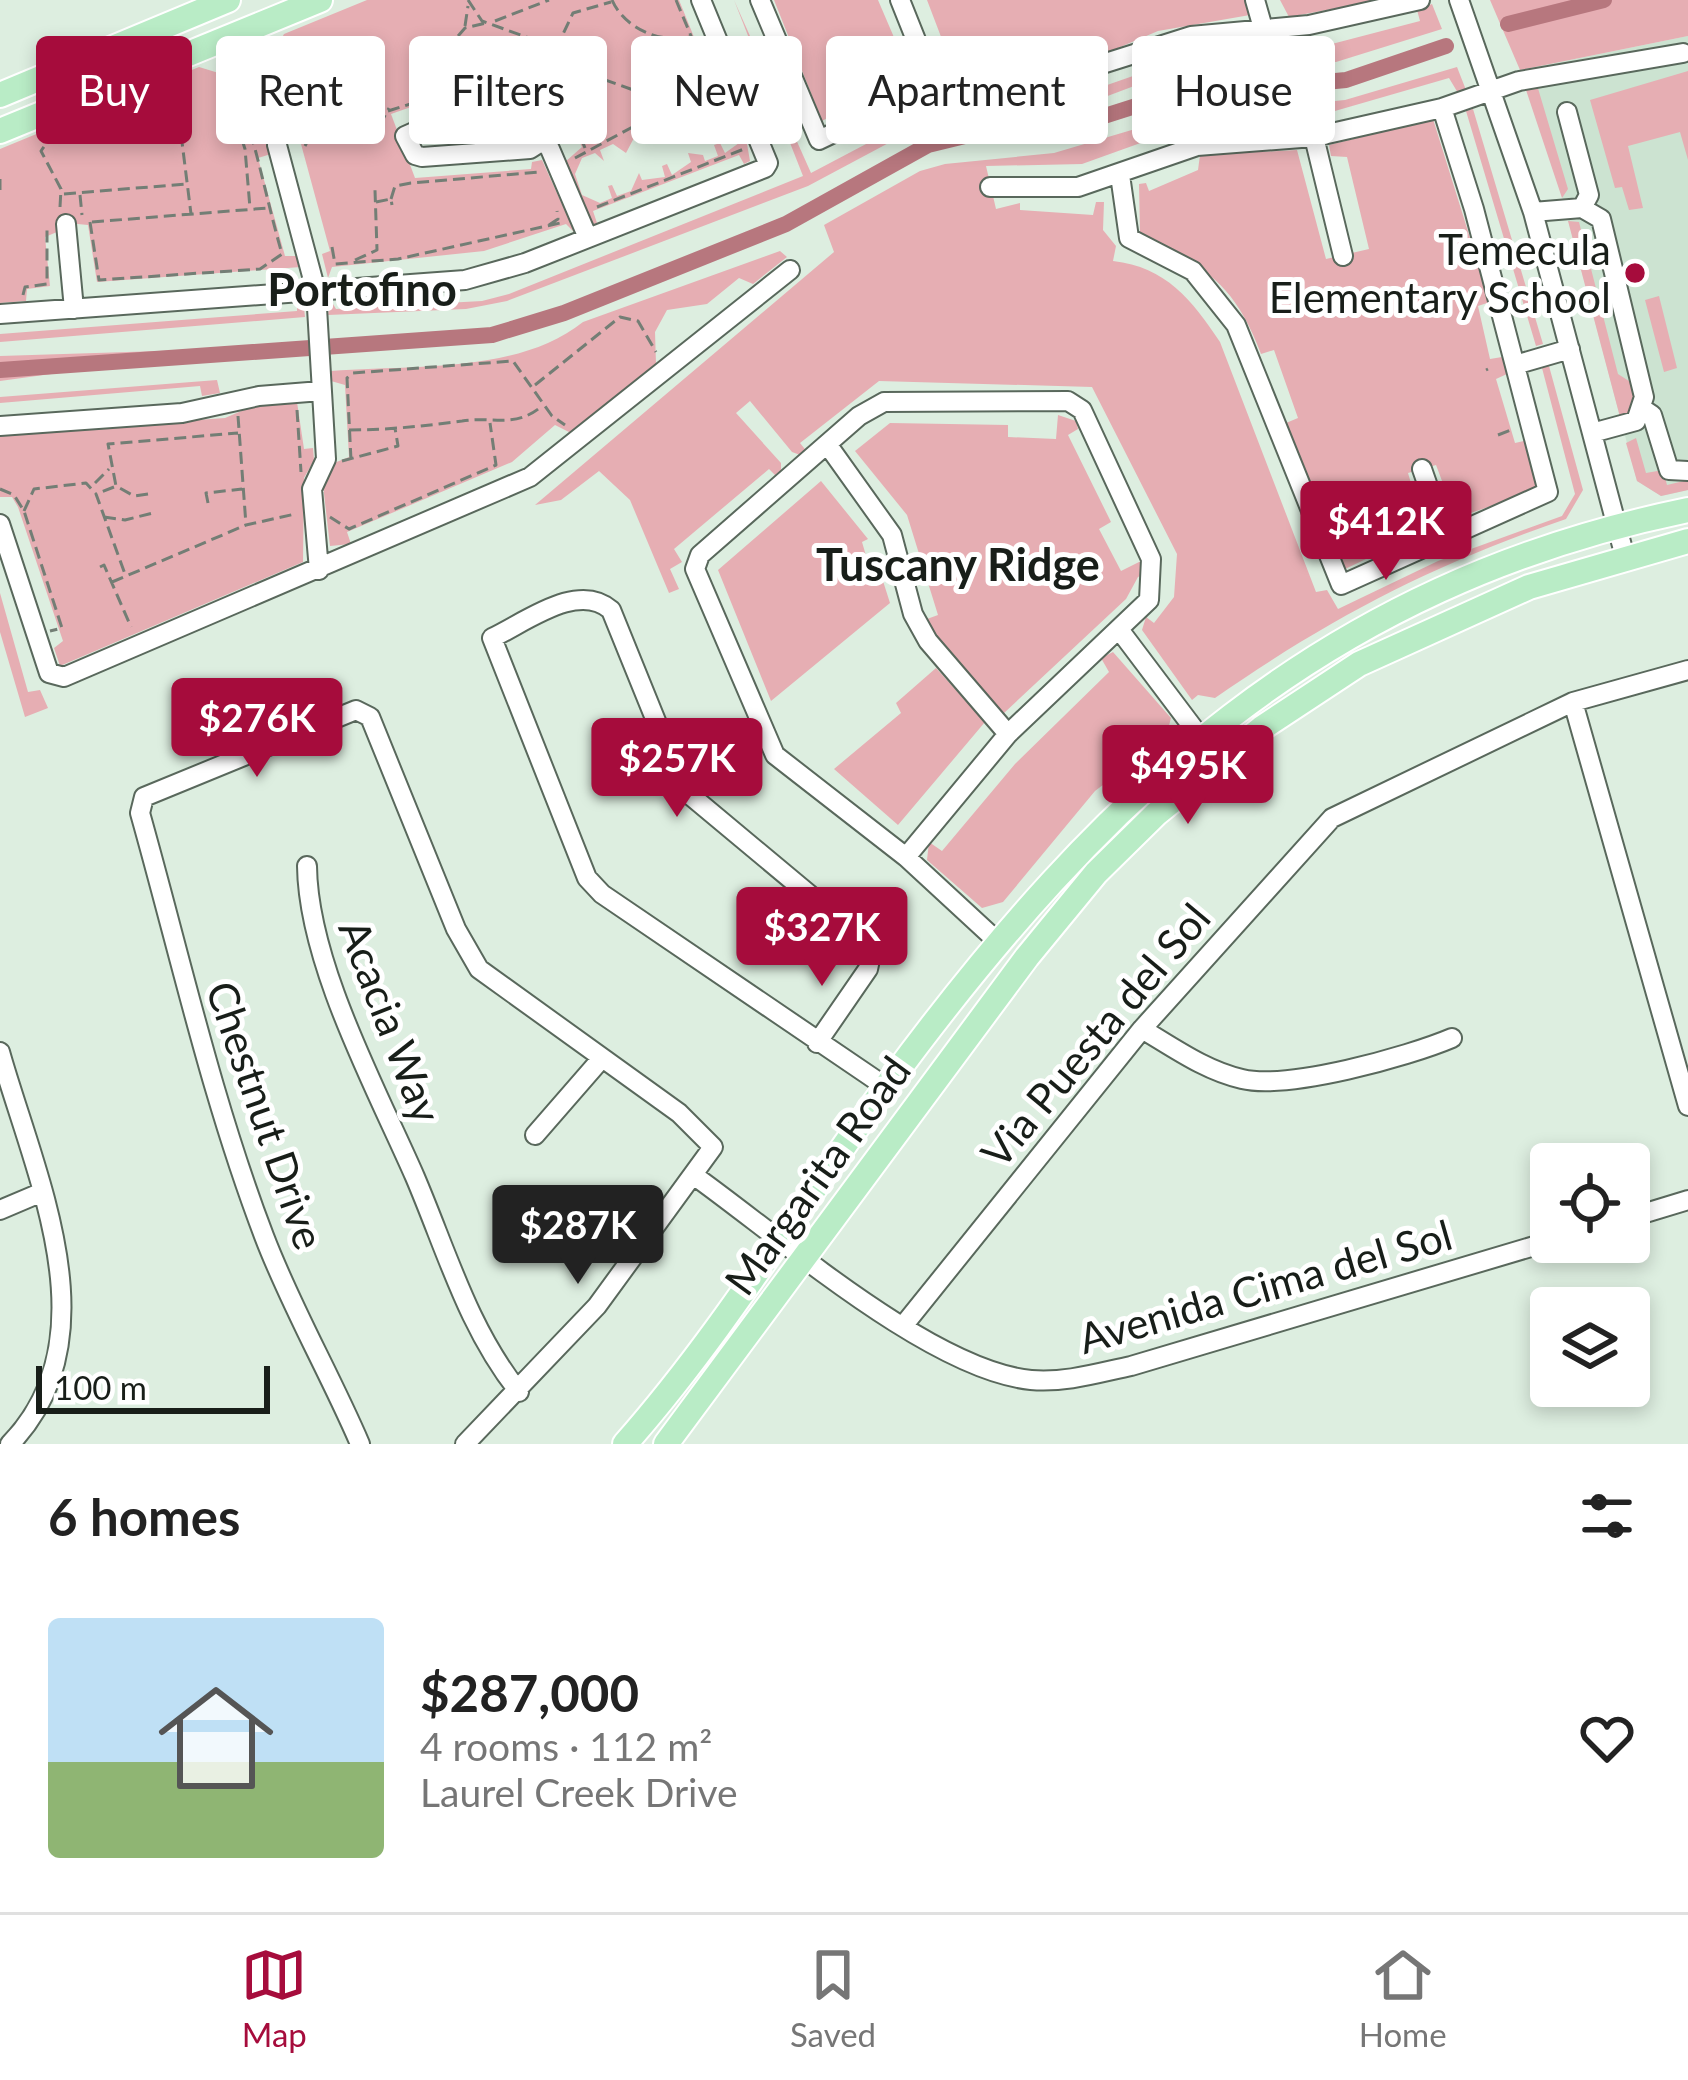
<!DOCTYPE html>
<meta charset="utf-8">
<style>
:root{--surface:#fff;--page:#f6f6f6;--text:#222;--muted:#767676;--line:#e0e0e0;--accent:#a60c3c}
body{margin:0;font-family:Lato,sans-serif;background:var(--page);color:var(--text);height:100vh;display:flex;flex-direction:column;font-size:45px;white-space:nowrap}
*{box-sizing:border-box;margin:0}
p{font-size:39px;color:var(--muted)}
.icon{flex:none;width:66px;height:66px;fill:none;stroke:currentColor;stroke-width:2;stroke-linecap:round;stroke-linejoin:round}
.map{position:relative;height:1444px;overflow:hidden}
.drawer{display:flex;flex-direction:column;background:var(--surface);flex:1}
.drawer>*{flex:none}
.top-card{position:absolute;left:36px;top:36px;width:1617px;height:108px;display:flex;gap:24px}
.fabs{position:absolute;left:1530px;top:1143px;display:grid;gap:24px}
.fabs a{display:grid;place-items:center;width:120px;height:120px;border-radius:12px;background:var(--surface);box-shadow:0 6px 18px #0003;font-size:60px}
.scale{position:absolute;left:36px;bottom:30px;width:234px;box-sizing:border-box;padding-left:12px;border:6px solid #181e19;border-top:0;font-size:33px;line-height:42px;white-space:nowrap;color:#181e19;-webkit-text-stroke:9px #fff;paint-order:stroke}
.price{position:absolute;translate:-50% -102px;padding:0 27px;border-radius:12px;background:var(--accent);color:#fff;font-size:39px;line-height:78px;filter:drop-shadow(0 3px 6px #0008)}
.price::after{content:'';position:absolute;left:50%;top:72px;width:36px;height:27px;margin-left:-18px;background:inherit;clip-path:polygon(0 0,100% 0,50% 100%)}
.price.on{background:#222;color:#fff}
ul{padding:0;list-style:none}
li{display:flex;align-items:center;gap:36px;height:300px;padding:0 48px}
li+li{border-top:3px solid var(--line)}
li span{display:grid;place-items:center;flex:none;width:336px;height:240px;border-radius:12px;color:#555}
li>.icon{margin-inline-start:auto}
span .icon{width:144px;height:144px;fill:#fffc;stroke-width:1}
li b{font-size:51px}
h2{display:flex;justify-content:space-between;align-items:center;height:144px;padding:0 48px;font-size:51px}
.tag{padding:0 42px;border-radius:12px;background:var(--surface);box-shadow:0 6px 18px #0003;font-size:42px;line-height:108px}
.tag.on{background:var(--accent);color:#fff}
.dock{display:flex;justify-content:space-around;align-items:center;height:168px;border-top:3px solid var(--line);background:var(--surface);font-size:33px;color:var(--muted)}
.dock a{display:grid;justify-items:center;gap:6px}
.dock .on{color:var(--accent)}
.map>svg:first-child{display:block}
</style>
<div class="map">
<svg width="1688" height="1444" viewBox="0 0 1688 1444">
<rect width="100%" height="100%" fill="#ddeee0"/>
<!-- built -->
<path fill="#cce3d1" d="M1688,36V490L1661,496L1637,481L1559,185L1520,70Z"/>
<!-- green -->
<path fill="#e6aeb3" d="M367,0H679L717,94L727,92L733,104L707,107L710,118L705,120L701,110L688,115L679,132L666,124L652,129L656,140L650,142L646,132L635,136L626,153L613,144L600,150L604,161L595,153L582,158L575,174L582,195L600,203L612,198L608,186L612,185L617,196L631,191L639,173L642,180L665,177L662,166L667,164L672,175L691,162L688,153L703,155L705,161L718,156L714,145L720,143L725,153L746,138L750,161L744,164L739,155L593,211L597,223L592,225L565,162L582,147L573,127L468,87L391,114L415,178L531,169L532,162L542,160L575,233L566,224L484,251L332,267L328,278L322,254L330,251L301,144L289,141L291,120L268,64L284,34Z
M734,0L811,173L923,114L968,102L1070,98L1193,55L1328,45L1420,21L1417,10L1432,4L1442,29L1336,62L1238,60L1166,74L1081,106L933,124L911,131L808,186L507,301L466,309L328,315L330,299L336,309L482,301L509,294L803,176Z
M774,0H878L914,84L884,98L879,90L822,121Z
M927,0H1245L1250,15L1158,31L1092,59L1089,49L964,56L966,70L943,74L941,68L951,63Z
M1280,0H1380L1289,17Z
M1490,0H1688V36L1520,70Z
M199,67L235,78L271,154L258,158L285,256H299L301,267L97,282L88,225L57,222V232L45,237L50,286L27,289L26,301L0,303V149Z
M1457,67L1466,90L1458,93L1449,78L1328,113L1199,122L1082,164L986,166L996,209L1020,203V210L1093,215L1096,202H1104L1103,230L1116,246L1113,261C1166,267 1192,300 1220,342L1316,592L1327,590L1338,609L1438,561L1562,516L1575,494L1542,368L1549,366L1583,490L1566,519C1430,566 1332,617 1215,698L1198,695L1192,700L1142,630L1146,617L1154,623L1174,597L1177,554L1092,387L879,381L800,443L808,453L803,456L792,452L750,401L736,413L781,463V474L777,477L769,469L674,549L682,562L670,569L679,589L669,593L630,500L599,471L561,500L535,505L834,252L824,225L920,171L945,164L1054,153L1179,116L1345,100Z
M1688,71V160L1680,132L1628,146L1643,208L1629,210L1622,187L1615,188L1590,100Z
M1537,85L1568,189L1562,198L1525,87Z
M1473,109L1543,344L1536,346L1466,111Z
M1433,119L1490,302L1478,306L1490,359L1502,357L1507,374L1496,379L1515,443L1528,440L1540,484L1535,491L1456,518L1436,465L1408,473L1425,531L1345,569L1286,423L1298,418L1274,350L1261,354C1233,279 1202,268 1140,232L1139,184L1146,183L1149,191L1198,170L1200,155L1297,150L1326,259L1369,249L1347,157L1331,156L1329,145Z
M815,204L818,212L778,231L498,337L117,365L0,381V356L191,350L500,328L549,313Z
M1568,221L1579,222L1618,374L1632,383L1638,396L1629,415L1620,417Z
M780,251L787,257L753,284L739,278L707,304L667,310L655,332L656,364L571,433L555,425L512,462L347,532L351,544L330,546L323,485L334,463L349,457L345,385L331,381V371C410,365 518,374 583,322Z
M1659,296L1677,368L1664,372L1645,300Z
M297,300H303L305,317L0,342V334L297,311Z
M217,380L220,393L202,396L200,386L0,403V397Z
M297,402L304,449L313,448L314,460L304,478L303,562L60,666L54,648L63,641L18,507L12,497H0V434L225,418L258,404Z
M1058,415L1076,421L1078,429L1068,435L1111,522L1099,529L1121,571L1143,560L1145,574L1138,577L1126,599L1003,714L937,641L927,619L938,615L907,515L855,451L890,423L1008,425V437L1056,439Z
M1636,438L1646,473L1663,470L1667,485L1688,480V490L1661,496L1637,481L1626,443Z
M821,481L868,539L862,542L874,583L883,581L890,603L771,701L718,570Z
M0,593L28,692L40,690L48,708L25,717L0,632Z
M1113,652L1171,718L1166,737L1095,791L1003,902L982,908L927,860L929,842L942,851L1015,764L1109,672L1101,658Z
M936,668L985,722L898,825L834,769L901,713L896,703Z"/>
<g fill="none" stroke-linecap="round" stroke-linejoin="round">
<!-- canal -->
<path stroke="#b7777e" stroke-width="16" d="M1508,24L1604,0
M0,370L492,335L564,313L786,224L928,145L965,136L1051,133L1164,97L1346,80L1446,46"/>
<defs>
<path id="minor" d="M760,0L819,140L934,85L1077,72L1191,36L1309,25L1420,0
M900,0L934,85
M1255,0L1263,28
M1459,0L1533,212L1625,557
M1567,112L1589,195L1582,208
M1314,137L1343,256
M544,140L530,149L422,157L415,155L405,136L472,106C498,110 535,127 550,149L588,238
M277,145L316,291L326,459L312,489L319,570
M1120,175L1129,238L1193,271L1236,325L1341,585L1548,492L1474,209L1442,108
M990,187H1078L1197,146L1314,137L1442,108L1519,81L1683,53
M1533,212L1582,208L1601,219L1644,397L1636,421L1592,433
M66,224L74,309
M0,314L465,280L525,263L765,168L768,163L701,0
M1515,365L1570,349
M1643,409L1652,415L1669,470L1688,471
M0,426L182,413L259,396L321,391
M827,444L892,535L913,614L928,641L1008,734
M1422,469L1445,535
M0,524L49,673L64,677L530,477L790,270
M1121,632L1219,762
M1573,702L1688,1106
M906,857L1008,734L1149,600L1151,559L1082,410L1068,401L884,402L859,416L700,555L695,569L775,755L906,857L997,941
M307,866C308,963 376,1088 415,1177C447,1252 468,1328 519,1392
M1142,1029C1174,1048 1206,1071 1242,1079C1288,1090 1407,1057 1452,1038
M817,1043L868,969L871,955L859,936L684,790L611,610C578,581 526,622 492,638L587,878L602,894L886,1087
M0,1052C34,1173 114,1337 10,1444
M535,1135L602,1058
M696,1177C780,1237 931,1370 1031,1380C1065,1383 1098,1373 1131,1366L1551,1241
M0,1210L40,1193
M1629,1218L1688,1200
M903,1326L1142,1029L1332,818L1573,702L1688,670
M360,1444C330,1374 291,1307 264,1236C211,1097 180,955 140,813L144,797L356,710L370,717L456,929L479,969L679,1113L713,1147L597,1306L465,1444"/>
<path id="major" d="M0,95L228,0
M0,131L320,0
M625,1444C723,1333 801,1203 888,1084C1102,793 1323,585 1688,510
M666,1444L1027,957L1096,873L1156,814L1262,728L1359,664L1529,587L1688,541"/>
</defs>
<!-- minor casing -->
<use href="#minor" stroke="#59685c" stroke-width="22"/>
<!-- major casing -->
<use href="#major" stroke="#fff" stroke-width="28"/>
<!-- path -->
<path stroke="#737e75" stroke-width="3" stroke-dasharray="12 6" stroke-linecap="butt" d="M468,0L482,21L551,46L594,76L684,108
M612,0C624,28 660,44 690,37
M676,0L717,98
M495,21L549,0
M465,26L468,6
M556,49L573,13L611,2
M271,63L293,116L312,129
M462,85L452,64L451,44L465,28L486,23
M633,87L634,124
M388,111L477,83L576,125L585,148
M236,121L245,149L250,208
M573,122L592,75
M367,131L366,124L382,121L389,108
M305,146L315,126
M575,158L640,123L720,96
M0,179V190
M64,194L186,184
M80,195L82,215
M391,199L395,186L411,183L540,172
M376,202L391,199L392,205
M60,207L61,189L41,151L50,138L180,126L191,214
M597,207L744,149
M90,222L99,280L260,269L282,254C265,195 255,136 233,79
M92,222L268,208
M549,225L558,219L557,211
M332,247L335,264L398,259L560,223
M355,260L377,250L375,190
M23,295L25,287L47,284V230
M1486,370L1488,369
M535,385L620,317L638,321L656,352
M297,410L301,472
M238,416L246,525
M349,430C388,430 424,426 462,421C492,416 515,429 542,406
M1498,435L1511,430
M351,460L347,378L353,373L513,361L552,416L565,425
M342,461L398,446L395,428
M95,483L109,469
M114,487L96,494L125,574
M0,489L14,495L24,511L62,628L50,631
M148,494L134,496L116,486L108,444L238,433
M208,503L206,493L242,489
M24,511L34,489L86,483L95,493
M104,517L125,520L153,513
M330,517L349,529L496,465L490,423
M100,567L104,565L131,627
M112,582L246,525L295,514"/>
<!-- minor -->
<use href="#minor" stroke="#fff" stroke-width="18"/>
<!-- major -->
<use href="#major" stroke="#b9ecc6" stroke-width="24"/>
</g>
<!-- markers -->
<circle fill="#a60c3c" stroke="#fff" stroke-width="4.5" cx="1635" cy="273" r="12"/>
<g text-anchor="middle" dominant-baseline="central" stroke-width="10" stroke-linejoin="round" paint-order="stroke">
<!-- poi labels -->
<g font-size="42" fill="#181e19" stroke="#fff" text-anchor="end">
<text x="1611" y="249">Temecula<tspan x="1611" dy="48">Elementary School</tspan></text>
</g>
<!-- street labels -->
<g font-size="42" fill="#181e19" stroke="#fff">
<text transform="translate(391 1021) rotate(69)">Acacia Way</text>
<text transform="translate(1095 1035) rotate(-50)">Via Puesta del Sol</text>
<text transform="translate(266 1115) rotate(71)">Chestnut Drive</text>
<text transform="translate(817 1175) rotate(-54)">Margarita Road</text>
<text transform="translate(1265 1286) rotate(-16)">Avenida Cima del Sol</text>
</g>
<!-- neighbourhood labels -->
<g font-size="45" font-weight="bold" fill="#181e19" stroke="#fff">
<text x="362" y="289">Portofino</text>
<text x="958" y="564">Tuscany Ridge</text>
</g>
</g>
</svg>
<div class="fabs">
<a><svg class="icon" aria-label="locate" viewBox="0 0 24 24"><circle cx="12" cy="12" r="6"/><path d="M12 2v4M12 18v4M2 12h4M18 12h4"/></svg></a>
<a><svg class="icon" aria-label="layers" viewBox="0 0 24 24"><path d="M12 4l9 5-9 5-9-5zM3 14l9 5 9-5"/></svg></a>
</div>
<div class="scale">100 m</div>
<b class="price" style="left:1386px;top:583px">$412K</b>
<b class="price" style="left:257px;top:780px">$276K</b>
<b class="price" style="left:677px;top:820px">$257K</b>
<b class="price" style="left:1188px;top:827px">$495K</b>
<b class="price" style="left:822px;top:989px">$327K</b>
<b class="price on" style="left:578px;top:1287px">$287K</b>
<div class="top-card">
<a class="tag on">Buy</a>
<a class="tag">Rent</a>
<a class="tag">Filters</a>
<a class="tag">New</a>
<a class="tag">Apartment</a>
<a class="tag">House</a>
</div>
</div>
<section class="drawer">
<h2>6 homes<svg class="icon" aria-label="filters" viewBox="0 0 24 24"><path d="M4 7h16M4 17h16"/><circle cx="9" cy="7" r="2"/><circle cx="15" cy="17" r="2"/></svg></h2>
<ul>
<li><span style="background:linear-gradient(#bfe0f5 60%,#8fb573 0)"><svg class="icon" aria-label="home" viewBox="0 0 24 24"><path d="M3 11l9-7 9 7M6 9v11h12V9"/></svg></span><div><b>$287,000</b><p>4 rooms · 112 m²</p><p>Laurel Creek Drive</p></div><svg class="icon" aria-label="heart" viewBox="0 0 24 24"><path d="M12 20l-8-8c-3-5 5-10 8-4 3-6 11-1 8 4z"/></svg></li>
</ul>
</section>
<nav class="dock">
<a class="on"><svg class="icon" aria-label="map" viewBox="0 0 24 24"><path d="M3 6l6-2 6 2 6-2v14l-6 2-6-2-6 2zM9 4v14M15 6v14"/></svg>Map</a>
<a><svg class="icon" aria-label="saved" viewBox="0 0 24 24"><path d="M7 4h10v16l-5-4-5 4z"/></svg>Saved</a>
<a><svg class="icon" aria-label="home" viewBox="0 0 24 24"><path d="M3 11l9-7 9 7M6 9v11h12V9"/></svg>Home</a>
</nav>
